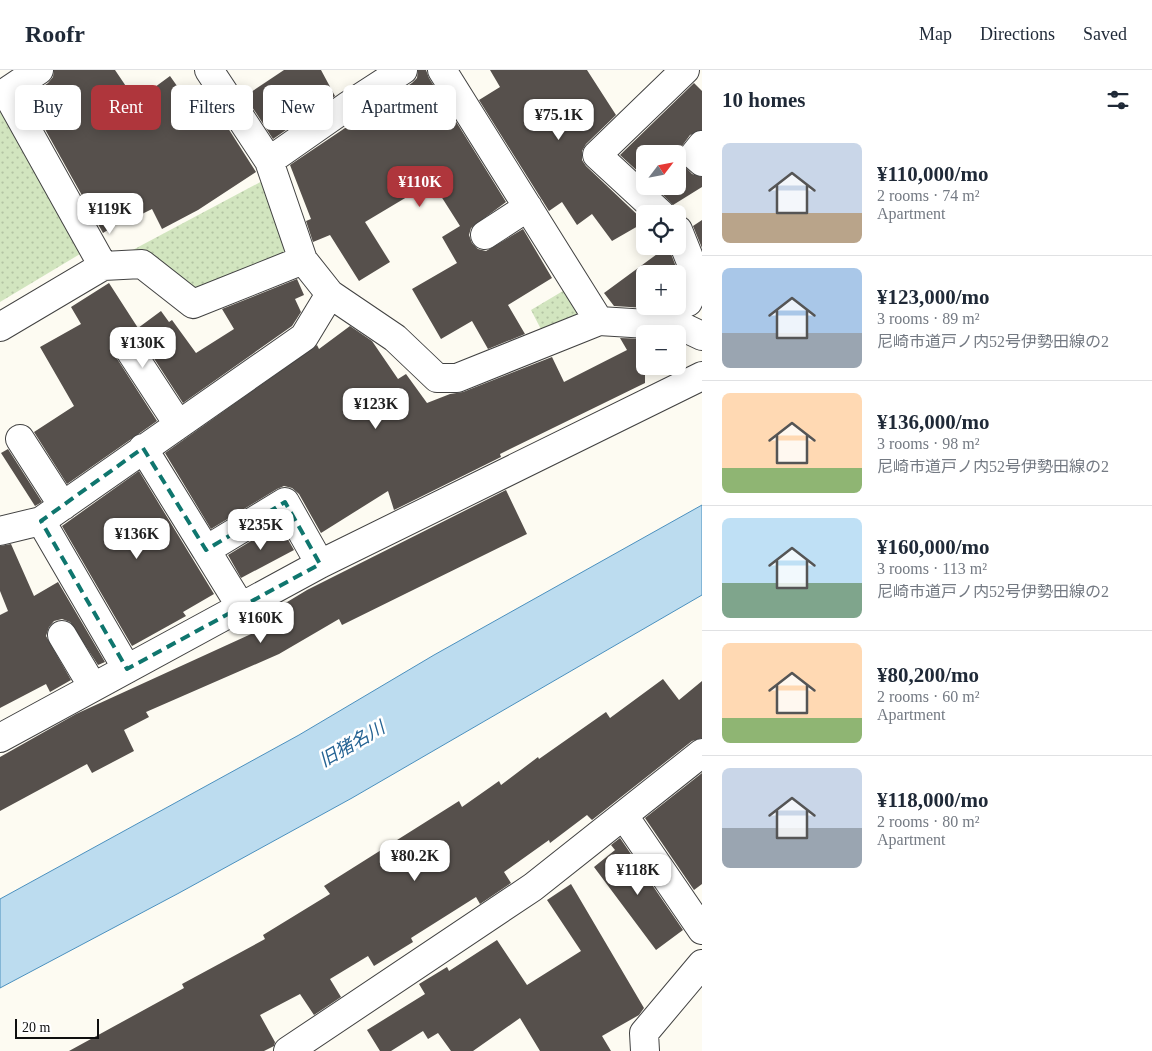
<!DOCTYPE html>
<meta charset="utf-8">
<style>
:root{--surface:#fff;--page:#f6f6f7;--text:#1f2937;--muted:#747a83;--line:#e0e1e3;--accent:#af363c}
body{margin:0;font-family:"Times New Roman","Noto Sans JP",serif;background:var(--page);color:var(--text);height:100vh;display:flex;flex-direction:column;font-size:19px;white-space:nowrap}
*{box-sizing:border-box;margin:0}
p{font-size:16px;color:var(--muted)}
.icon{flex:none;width:28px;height:28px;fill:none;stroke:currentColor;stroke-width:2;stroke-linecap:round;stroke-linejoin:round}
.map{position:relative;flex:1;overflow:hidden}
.drawer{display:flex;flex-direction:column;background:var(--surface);width:450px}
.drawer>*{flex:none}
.hud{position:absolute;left:15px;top:15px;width:475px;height:45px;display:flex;gap:10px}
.needle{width:32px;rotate:58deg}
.tools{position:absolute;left:636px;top:75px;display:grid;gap:10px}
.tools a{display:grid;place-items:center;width:50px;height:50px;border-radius:8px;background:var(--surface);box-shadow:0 2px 12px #0003;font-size:25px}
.scale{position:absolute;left:15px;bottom:12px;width:84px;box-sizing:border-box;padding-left:5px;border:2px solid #0f0f0f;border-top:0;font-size:14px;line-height:18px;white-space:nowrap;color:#0f0f0f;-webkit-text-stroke:4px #fff;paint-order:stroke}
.price{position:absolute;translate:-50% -42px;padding:0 11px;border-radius:10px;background:#fff;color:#222;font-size:16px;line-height:32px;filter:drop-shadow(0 1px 2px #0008)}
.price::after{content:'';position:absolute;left:50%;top:30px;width:15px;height:11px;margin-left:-8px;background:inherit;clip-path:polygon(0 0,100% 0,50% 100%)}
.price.active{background:var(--accent);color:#fff}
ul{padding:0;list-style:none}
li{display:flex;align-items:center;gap:15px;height:125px;padding:0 20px}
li+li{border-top:1px solid var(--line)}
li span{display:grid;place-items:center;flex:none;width:140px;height:100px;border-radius:8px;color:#555}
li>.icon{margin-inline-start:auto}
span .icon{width:60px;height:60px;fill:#fffc;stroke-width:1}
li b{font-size:21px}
h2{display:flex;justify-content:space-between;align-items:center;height:60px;padding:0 20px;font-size:21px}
.pill{padding:0 18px;border-radius:8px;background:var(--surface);box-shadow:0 2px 12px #0003;font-size:18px;line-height:45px}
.pill.active{background:var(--accent);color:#fff}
header{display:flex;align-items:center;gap:30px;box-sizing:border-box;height:70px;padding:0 25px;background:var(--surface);border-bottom:1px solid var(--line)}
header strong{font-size:24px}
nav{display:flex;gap:28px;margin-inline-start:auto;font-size:18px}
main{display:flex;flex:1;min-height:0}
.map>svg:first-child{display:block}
</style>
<header>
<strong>Roofr</strong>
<nav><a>Map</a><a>Directions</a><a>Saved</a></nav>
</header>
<main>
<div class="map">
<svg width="702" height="981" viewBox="0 0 702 981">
<defs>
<pattern id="grass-dots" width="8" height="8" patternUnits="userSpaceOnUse" patternTransform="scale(1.25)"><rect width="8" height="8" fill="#d2e5bf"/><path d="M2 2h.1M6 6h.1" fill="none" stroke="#b3c3a3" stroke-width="1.8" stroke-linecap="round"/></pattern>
</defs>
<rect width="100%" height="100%" fill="#fdfbf2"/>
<!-- grass -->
<path fill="url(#grass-dots)" d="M0,34L85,181L0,232Z
M266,109L296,184L192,226L127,183Z
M568,218L579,235L574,252L544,265L531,240Z"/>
<!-- water -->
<path fill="#bcdcef" stroke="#4b90be" d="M702,435V525L352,728L179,823L0,918V829L299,665L434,585Z"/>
<!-- building -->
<path fill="#56504c" d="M54,0H115L136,31L170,6L187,30L200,21L216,46L219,44L256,102L198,140L162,159L152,139L142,144L140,140L103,163L27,27L48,13L53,7Z
M284,0H321L335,26L273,69L245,26Z
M418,0H426L429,8L506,132L471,158L469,165L472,173L478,179L486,181L523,159L552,208L508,235L525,264L488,279L472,251L441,269L412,219L457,193L442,167L460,156L432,112L365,152L390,192L359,211L330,165L313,172L306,151L311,149L290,95L412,13L417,8Z
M490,0H587L616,45L586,74L582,81V90L586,96L645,152L612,171L592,144L577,155L562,132L549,141L479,30L500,17Z
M694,13L702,21V60L690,65L682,76L678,89L692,104L702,107V117L673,135L654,116H678V84H645V108L620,85Z
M702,150V178L693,156Z
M668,176L678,202L675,204H645V238L614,236L604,223Z
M297,209L304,225L295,229L301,242L292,256L183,333L140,267L134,262L127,260L118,263L113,269L111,276L114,284L157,351L67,414L34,362L74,336L40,277L81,254L71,237L109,213L138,258L161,241L169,252L172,250L196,283L234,259L222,239Z
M350,256L372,271L398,309L406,304L427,333L450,324L463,322L552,287L564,312L627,280L620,268L645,269V313L500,384L501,387L394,440L388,421L321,463L299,424L292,418L284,416L277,419L211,459L165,383L317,275L319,279Z
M8,379L42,432L35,436L1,383Z
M139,401L214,524L183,542L186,546L132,576L62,456Z
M506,420L527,464L342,555L339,549L279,584L146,642L149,647L124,660L134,681L92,703L87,694L0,741V687L76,644L264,558L259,549L307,520Z
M279,454L294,480L241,508L228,485Z
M11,474L34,526L58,512L105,592L98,595L70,552L62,549L54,551L49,557L46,566L71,610L50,622L46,614L0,638V545L8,541L0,521V476Z
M663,609L679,630L702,611V668L692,671L592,750L587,745L550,773L549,770L504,802L511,813L480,834L476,827L411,868L413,872L374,896L368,886L330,909L341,927L314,945L300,924L260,945L275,972L274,976L264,981H69L184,918L182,914L265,869L263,865L330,824L324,816L459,731L462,737L499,711L501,715L538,687L539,689L606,642L610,648Z
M702,703V814L694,820L645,748Z
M620,768L683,860L656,880L594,797L615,780L611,775Z
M571,814L644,938L639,945L602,966L611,981H540L520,948L473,981H451L438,963L428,969L423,961L391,981H380L367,960L425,924L419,914L447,897L449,901L497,870L527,915L581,881L547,830Z"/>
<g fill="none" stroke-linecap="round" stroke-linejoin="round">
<defs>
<path id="minor" d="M209,0L269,91
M442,0L599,251L648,254L666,249L702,266
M702,75L694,85L702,92
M661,144L597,85L685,0
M678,160L694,200L696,216L688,232
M485,165L528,137
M103,196L142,194L193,234L303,190
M330,224L395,268L437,308H457L599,251
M0,257L103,196L6,22L39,0
M127,276L178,354
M20,369L63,436
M143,378L206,480L285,432L320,494
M41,451L127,599
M0,461L41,451L304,267L330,224L303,190L269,91L349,35L403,0
M206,480L241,537
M62,565L93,617
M0,668L320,494L702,306
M624,746L702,860
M288,981L533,817L702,683
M645,981L644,963L702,894"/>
</defs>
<!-- minor casing -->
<use href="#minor" stroke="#424242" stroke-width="30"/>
<!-- minor -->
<use href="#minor" stroke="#fff" stroke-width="28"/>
</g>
<!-- marked area -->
<path fill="none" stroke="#0f766e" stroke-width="4" stroke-dasharray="10 6" stroke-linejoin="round" d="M143,378L206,480L285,432L320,494L127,599L41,451Z"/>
<g text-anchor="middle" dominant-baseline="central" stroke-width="5" stroke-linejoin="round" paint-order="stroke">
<!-- water labels -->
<g font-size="18" font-style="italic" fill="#256393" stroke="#fff">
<text transform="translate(352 674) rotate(-30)">旧猪名川</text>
</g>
</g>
</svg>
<div class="tools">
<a><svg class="needle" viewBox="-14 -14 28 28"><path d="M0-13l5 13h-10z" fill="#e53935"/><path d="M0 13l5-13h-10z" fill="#747a83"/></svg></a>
<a><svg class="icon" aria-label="locate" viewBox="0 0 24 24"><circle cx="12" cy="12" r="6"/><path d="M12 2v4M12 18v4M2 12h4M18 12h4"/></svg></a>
<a>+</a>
<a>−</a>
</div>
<div class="scale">20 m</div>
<b class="price" style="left:559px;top:71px">¥75.1K</b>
<b class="price active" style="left:420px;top:138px">¥110K</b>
<b class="price" style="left:110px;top:165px">¥119K</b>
<b class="price" style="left:143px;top:299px">¥130K</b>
<b class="price" style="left:376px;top:360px">¥123K</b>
<b class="price" style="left:261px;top:481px">¥235K</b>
<b class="price" style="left:137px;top:490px">¥136K</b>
<b class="price" style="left:261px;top:574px">¥160K</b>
<b class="price" style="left:415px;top:812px">¥80.2K</b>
<b class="price" style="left:638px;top:826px">¥118K</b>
<div class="hud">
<a class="pill">Buy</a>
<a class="pill active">Rent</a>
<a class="pill">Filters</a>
<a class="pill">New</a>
<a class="pill">Apartment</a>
</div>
</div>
<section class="drawer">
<h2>10 homes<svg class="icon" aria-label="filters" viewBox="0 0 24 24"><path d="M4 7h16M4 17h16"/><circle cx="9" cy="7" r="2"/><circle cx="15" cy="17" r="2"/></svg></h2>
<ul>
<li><span style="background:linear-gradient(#c9d6e8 70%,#b9a48a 0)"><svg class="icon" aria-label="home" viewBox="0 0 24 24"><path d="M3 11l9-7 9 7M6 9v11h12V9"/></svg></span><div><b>¥110,000/mo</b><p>2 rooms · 74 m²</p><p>Apartment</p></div></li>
<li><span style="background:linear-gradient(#a9c7e8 65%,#9aa5b1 0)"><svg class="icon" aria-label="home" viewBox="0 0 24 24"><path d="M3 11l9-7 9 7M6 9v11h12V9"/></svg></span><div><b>¥123,000/mo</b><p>3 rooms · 89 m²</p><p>尼崎市道戸ノ内52号伊勢田線の2</p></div></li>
<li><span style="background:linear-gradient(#ffd9b3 75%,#8fb573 0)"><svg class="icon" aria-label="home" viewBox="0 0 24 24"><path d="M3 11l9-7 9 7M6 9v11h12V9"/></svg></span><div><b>¥136,000/mo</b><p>3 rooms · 98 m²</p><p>尼崎市道戸ノ内52号伊勢田線の2</p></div></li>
<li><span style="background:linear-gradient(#bfe0f5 65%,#7fa58c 0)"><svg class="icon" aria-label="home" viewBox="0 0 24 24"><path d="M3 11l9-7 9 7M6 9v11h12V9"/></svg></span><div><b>¥160,000/mo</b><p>3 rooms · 113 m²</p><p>尼崎市道戸ノ内52号伊勢田線の2</p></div></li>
<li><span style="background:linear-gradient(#ffd9b3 75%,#8fb573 0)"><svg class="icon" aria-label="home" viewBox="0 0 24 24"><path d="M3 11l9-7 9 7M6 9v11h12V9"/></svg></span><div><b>¥80,200/mo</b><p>2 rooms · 60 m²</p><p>Apartment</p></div></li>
<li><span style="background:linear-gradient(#c9d6e8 60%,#9aa5b1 0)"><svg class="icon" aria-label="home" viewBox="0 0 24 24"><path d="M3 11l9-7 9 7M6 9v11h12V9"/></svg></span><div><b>¥118,000/mo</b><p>2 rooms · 80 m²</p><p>Apartment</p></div></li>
</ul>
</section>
</main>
